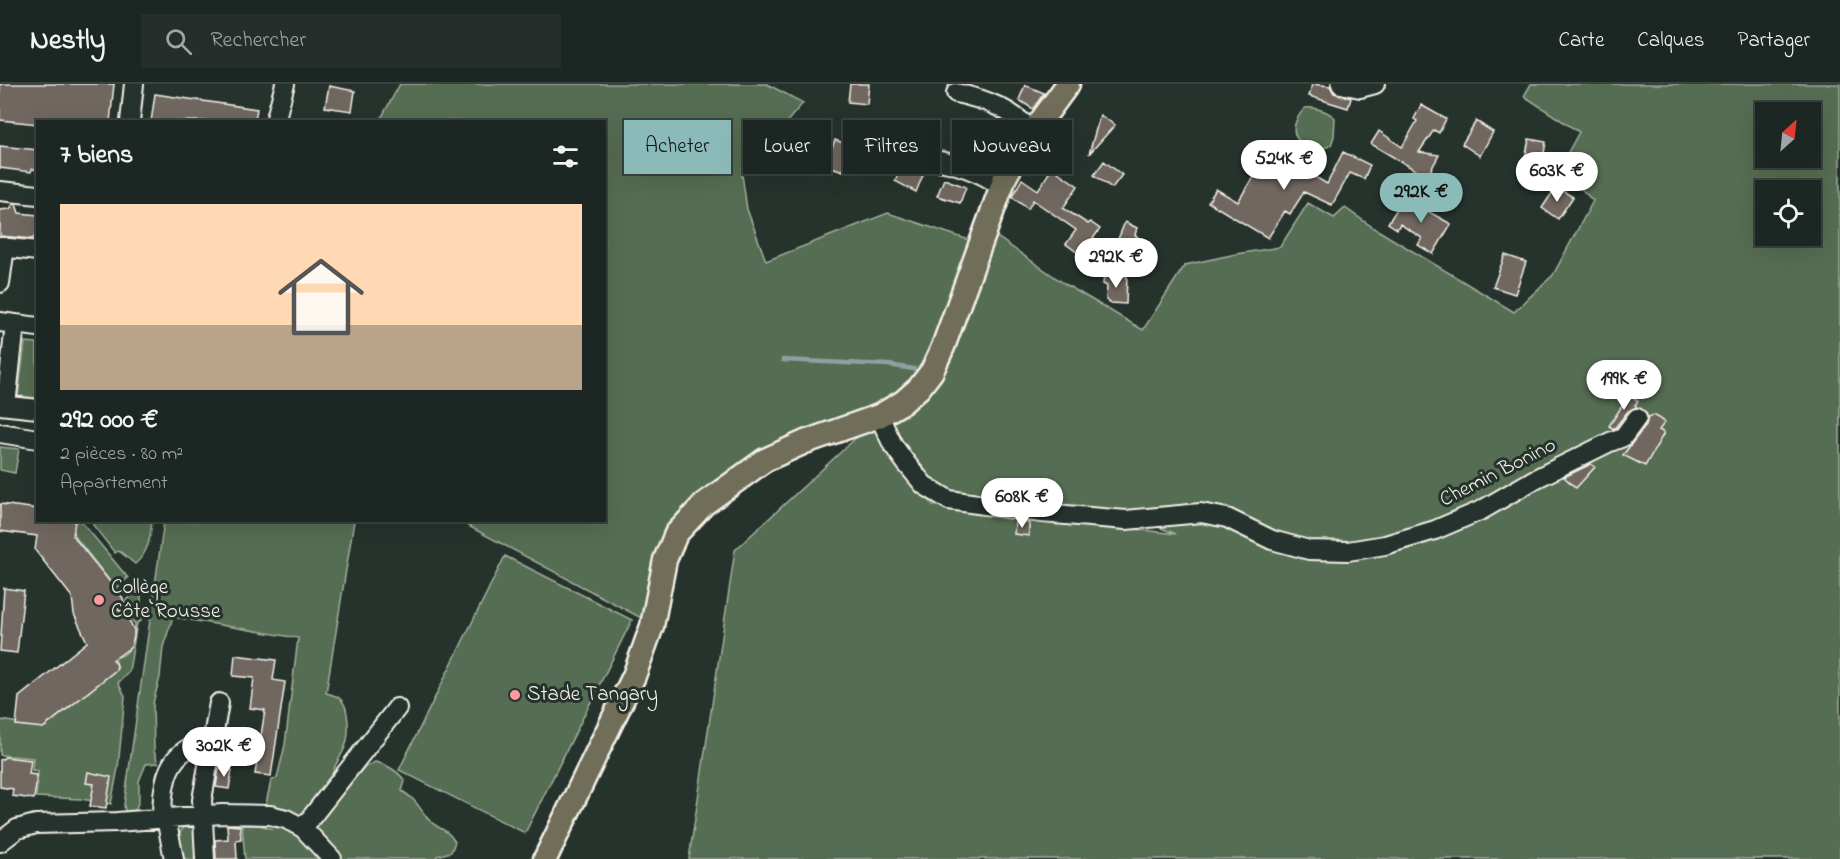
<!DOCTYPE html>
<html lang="fr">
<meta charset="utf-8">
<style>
:root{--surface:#1c2622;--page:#252e2a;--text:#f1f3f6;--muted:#a0a5a5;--line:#3a4340;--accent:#8bbbb9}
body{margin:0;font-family:"Indie Flower",sans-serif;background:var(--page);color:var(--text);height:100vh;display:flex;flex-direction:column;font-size:22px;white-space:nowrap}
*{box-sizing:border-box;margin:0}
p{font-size:20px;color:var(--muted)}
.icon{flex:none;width:33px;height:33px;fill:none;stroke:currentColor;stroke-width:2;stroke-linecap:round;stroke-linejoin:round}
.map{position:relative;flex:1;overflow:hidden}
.panel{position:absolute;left:36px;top:36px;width:570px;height:402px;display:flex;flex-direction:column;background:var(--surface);border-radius:0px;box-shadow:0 6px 24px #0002,0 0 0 2px var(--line)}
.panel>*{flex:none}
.banner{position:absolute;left:624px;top:36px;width:570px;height:54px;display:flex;gap:12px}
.needle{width:39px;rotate:27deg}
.fabs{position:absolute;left:1755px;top:18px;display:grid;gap:12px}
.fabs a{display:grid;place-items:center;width:66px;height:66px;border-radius:0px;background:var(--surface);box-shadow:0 6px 24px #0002,0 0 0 2px var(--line);font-size:30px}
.price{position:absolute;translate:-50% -51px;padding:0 14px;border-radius:21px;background:#fff;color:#222;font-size:20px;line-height:39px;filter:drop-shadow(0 2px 3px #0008)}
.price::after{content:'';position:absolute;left:50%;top:36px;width:18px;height:14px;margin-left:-9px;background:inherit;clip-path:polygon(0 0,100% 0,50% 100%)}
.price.active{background:var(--accent);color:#111}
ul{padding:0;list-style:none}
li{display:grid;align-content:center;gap:12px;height:318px;padding:0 24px}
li+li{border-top:2px solid var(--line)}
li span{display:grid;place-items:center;height:186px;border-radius:0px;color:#555}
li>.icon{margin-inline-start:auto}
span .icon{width:108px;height:108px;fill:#fffc;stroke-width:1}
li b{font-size:26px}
h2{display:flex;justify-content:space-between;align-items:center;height:72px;padding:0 24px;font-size:26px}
.tag{padding:0 21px;border-radius:0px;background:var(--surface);box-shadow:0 6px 24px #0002,0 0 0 2px var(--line);font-size:21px;line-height:54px}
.tag.active{background:var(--accent);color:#111}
header{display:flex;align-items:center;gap:36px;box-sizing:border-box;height:84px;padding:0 30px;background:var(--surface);border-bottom:2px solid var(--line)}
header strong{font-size:28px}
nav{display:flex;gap:33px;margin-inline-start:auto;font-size:21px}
.search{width:420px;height:54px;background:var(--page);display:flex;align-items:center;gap:15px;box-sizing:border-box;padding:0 21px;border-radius:0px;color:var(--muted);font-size:22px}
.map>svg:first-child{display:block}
</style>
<header>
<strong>Nestly</strong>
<div class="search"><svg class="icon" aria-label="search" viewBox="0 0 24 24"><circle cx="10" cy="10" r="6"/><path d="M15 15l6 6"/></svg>Rechercher</div>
<nav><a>Carte</a><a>Calques</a><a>Partager</a></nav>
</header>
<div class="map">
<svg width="1840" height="775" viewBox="0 0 1840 775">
<rect width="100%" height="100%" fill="#26332d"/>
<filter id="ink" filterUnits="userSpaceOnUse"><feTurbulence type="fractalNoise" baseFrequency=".0167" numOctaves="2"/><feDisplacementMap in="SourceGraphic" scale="12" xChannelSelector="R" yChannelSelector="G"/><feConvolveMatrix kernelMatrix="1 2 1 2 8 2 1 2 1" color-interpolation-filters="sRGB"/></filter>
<g filter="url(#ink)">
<!-- green -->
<path fill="#546d53" stroke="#a4af9e" stroke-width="1.5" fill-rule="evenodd" d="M400,0H767L803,19L742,90L747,125L766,177L888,129L972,157L932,276L912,299L884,319L803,346L761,372L709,410L643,535L459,437L604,436V38L380,36Z
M1531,0H1840V775H689L735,466L871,340L933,421L1176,450L1123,429L964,415L932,397L899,356L893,333L919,319L994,151L1065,200L1143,246L1185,181L1236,170L1280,163L1308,119L1334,134L1345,124L1374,144L1514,228L1553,191L1593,117L1560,83L1579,48L1524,12ZM1766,28H1810V74H1766ZM1766,106H1810V152H1766Z
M1305,24C1315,23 1328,27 1335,34L1334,52L1331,61C1325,65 1320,65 1313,63C1289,58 1290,40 1305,24Z
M25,258L37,259V314L18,312Z
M0,363L19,365L15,389L0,386Z
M77,437H81L128,494L116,505L66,441L68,438L75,439Z
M93,437H152C150,454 149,468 135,480C129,476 125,470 118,467L115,469L93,441Z
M164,437H354L326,609C339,612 345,616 347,630C349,642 349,652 345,663C340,676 330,684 333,699L350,698L365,683L375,678C386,680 398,687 405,697L402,707C419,718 417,722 429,736C438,746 446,743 455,758L451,768L437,772L435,775H245L242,741H259L273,745L280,737L265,724L271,697L277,694L285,661L298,554L173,533L163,563L160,593L153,619L154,667L158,679L146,680L139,697V716L135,727L125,728L124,721Z
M505,472L632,536L525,749L399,686Z
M141,504V537L137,539L129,588L118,599L125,612L118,684L111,720L81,715L36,713L38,687L32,686L33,674L0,671V636L45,643L118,584L114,574C133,571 133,556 135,540L125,528L120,526L127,515Z
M187,742L196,743L199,775H182C180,763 173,749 187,742Z"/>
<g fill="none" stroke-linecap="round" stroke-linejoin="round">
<!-- stream -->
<path stroke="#929fa2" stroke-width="4.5" d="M783,276L888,281L914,285"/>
</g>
<!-- building -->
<path fill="#706761" stroke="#f4f1e8" stroke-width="1.5" d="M0,0H114L110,38H38V40L0,36Z
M850,0H869L867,20L848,18Z
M1312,0L1330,2L1334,9L1351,14L1348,24L1309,12Z
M1025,1L1044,9L1033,25L1019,16Z
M329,2L355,7L352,27L325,23Z
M155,10L257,25L255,36L151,38Z
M1421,21L1446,35L1439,49L1434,46L1419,68L1439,71L1427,93L1371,60L1379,47L1402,63L1417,37L1414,35Z
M1100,31L1115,41L1089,70Z
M966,36L987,42L981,60L959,53Z
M1476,37L1493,48L1480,72L1462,60Z
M1053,43L1061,48L1045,69L1038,64Z
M1529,55L1546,58L1541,86L1537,89L1527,87L1524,80Z
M835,56L852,62L843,87L826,81Z
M0,62L38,66V86L32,85L31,88L0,84Z
M1269,66L1327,100L1343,68L1370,81L1364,95L1350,89L1332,121L1304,108L1290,130L1285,127L1268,154L1208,118L1216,105L1238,118Z
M1104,77L1122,91L1112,104L1094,91Z
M902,82L923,91L916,108L895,97Z
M1052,84L1078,102L1063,124L1088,140L1090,138L1100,145L1081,171L1066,160L1076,146L1033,116L1028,125L1012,113L1022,95L1038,106Z
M944,95L966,103L960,119L937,112Z
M1556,103L1573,113L1558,135L1542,124Z
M1404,114L1451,140L1433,170L1418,161L1422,154L1400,140L1397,145L1388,139Z
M13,120H16L19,129L38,131V152H34L33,155L0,152V126L10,125Z
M1125,138L1137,144L1135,151L1138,153L1132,167L1129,166L1127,173L1115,168L1118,161L1116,160Z
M1505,171L1526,178L1515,210L1493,203Z
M1104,191L1127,192L1126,220L1111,219L1106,216L1107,202L1103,200Z
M1629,311L1638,317L1635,321L1637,323L1628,327L1614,345L1609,342Z
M1654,331L1665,338L1659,346L1664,349L1645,382L1623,371L1646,341L1648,333Z
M1591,380L1595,383L1576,404L1564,393Z
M0,420L38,425V436H75L73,452L123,514L124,520L118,525L129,536L134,546V552L131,563L113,576L117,581L116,586L43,644L16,641L19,613L87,558L74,530L72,513L35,466L37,452L0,447Z
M1015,437L1029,439V452L1014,450Z
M4,504L24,507L17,569L0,567Z
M235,571L276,576L273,596L285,598L271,692L255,690L265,626L250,624L254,594L233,592Z
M5,673L31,676L29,690L37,691L34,715L12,712L13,705L0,703V676Z
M219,684L232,686L229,705L216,703Z
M88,688L111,693L106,724L90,722L94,700L86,699Z
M227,741L240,742L241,755L236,756L237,775H216L215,756L228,755Z"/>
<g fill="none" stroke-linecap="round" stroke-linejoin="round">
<defs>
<path id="minor" d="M1341,0L1360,4L1375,0
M956,9C989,16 1009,25 1034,48
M130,38L134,0
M275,38L285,0
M932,76C957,79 981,88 1001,102
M0,107L38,111
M0,163L38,167
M0,199L5,163
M0,238L38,243
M0,321L38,325
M6,321L15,240
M879,332L893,361L906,379L924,401L949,416L1042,429L1126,436L1201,429L1227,434L1272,456L1309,466L1348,467L1385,461L1435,446L1482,426L1535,395L1610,358L1623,353L1637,334
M0,349L38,355
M166,734L174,775
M162,735C162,708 164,673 194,662C199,660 207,660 213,659
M303,744L397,624
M0,758L17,745L36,740L117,738L222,730L270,731L286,735L303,744L332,775
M205,775L202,716L219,619"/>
<path id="major" d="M545,775L634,592L652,542L665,476L676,450L704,420L765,376L805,358L879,332L903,318L919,304L932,287L943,263L1005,93L1021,64L1068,0"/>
</defs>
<!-- minor casing -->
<use href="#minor" stroke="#f4f1e8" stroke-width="22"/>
<!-- major casing -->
<use href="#major" stroke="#f4f1e8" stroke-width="27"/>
<!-- minor -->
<use href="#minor" stroke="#26332d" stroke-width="18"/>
<!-- major -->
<use href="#major" stroke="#706e59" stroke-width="22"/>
</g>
</g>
<!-- markers -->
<g fill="#ff9aa2" stroke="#26332d" stroke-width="2">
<circle cx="99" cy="516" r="6"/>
<circle cx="515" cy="611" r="6"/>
</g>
<g text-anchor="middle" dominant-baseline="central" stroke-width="6" stroke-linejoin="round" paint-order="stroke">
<!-- street labels -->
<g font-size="21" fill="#f4f1e8" stroke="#26332d">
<text transform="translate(1498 389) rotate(-27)">Chemin Bonino</text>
</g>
<!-- poi labels -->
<g font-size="21" fill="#f4f1e8" stroke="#26332d" text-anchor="start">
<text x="111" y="504">Collège<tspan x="111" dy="24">Côte Rousse</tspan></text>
<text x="527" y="611">Stade Tangary</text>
</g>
</g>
</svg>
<div class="fabs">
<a><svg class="needle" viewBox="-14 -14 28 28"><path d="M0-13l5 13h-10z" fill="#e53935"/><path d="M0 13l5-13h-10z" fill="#a0a5a5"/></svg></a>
<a><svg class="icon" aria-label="locate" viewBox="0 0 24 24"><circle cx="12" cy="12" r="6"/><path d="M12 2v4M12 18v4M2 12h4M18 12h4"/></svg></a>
</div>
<b class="price" style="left:1284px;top:107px">524K €</b>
<b class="price" style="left:1557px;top:119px">603K €</b>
<b class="price active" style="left:1421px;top:140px">292K €</b>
<b class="price" style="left:1116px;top:205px">292K €</b>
<b class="price" style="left:1624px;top:327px">199K €</b>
<b class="price" style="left:1022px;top:445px">608K €</b>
<b class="price" style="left:224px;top:694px">302K €</b>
<div class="banner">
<a class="tag active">Acheter</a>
<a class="tag">Louer</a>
<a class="tag">Filtres</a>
<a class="tag">Nouveau</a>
</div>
<section class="panel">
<h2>7 biens<svg class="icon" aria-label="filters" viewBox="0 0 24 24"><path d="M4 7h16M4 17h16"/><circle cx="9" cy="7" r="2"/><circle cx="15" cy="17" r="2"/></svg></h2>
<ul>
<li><span style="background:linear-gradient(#ffd9b3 65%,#b9a48a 0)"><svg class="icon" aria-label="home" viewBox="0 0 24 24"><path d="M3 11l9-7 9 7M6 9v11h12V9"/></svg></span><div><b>292 000 €</b><p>2 pièces · 80 m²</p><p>Appartement</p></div></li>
</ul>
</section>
</div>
